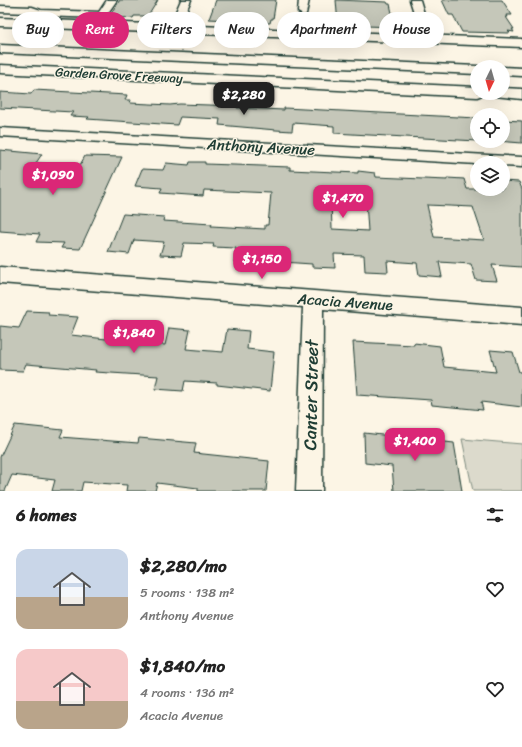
<!DOCTYPE html>
<meta charset="utf-8">
<style>
:root{--surface:#fff;--page:#f2f2f2;--text:#222;--muted:#767676;--accent:#db2777}
body{margin:0;font-family:Sriracha,sans-serif;background:var(--page);color:var(--text);height:100vh;display:flex;flex-direction:column;font-size:15px;white-space:nowrap}
*{box-sizing:border-box;margin:0}
p{font-size:13px;color:var(--muted)}
.icon{flex:none;width:22px;height:22px;fill:none;stroke:currentColor;stroke-width:2;stroke-linecap:round;stroke-linejoin:round}
.map{position:relative;height:491px;overflow:hidden}
.side{display:flex;flex-direction:column;background:var(--surface);flex:1}
.side>*{flex:none}
.guide{position:absolute;left:12px;top:12px;width:498px;height:36px;display:flex;gap:8px}
.needle{width:26px;rotate:185deg}
.controls{position:absolute;left:470px;top:60px;display:grid;gap:8px}
.controls a{display:grid;place-items:center;width:40px;height:40px;border-radius:50%;background:var(--surface);box-shadow:0 4px 16px #0002;font-size:20px}
.price{position:absolute;translate:-50% -34px;padding:0 9px;border-radius:8px;background:var(--accent);color:#fff;font-size:13px;line-height:26px;filter:drop-shadow(0 1px 2px #0008)}
.price::after{content:'';position:absolute;left:50%;top:24px;width:12px;height:9px;margin-left:-6px;background:inherit;clip-path:polygon(0 0,100% 0,50% 100%)}
.price.current{background:#222;color:#fff}
ul{padding:0;list-style:none}
li{display:flex;align-items:center;gap:12px;height:100px;padding:0 16px}
li span{display:grid;place-items:center;flex:none;width:112px;height:80px;border-radius:12px;color:#555}
li>.icon{margin-inline-start:auto}
span .icon{width:48px;height:48px;fill:#fffc;stroke-width:1}
li b{font-size:17px}
h2{display:flex;justify-content:space-between;align-items:center;height:48px;padding:0 16px;font-size:17px}
.tag{padding:0 14px;border-radius:18px;background:var(--surface);box-shadow:0 4px 16px #0002;font-size:14px;line-height:36px}
.tag.current{background:var(--accent);color:#fff}
.map>svg:first-child{display:block}
</style>
<div class="map">
<svg width="522" height="491" viewBox="0 0 522 491">
<rect width="100%" height="100%" fill="#fcf5e5"/>
<filter id="ink" filterUnits="userSpaceOnUse"><feTurbulence type="fractalNoise" baseFrequency=".025" numOctaves="2"/><feDisplacementMap in="SourceGraphic" scale="8" xChannelSelector="R" yChannelSelector="G"/><feConvolveMatrix kernelMatrix="1 2 1 2 8 2 1 2 1" color-interpolation-filters="sRGB"/></filter>
<g filter="url(#ink)">
<!-- green -->
<path fill="#dcdacc" stroke="#7e8c80" d="M462,439L522,444V491H473Z"/>
<!-- building -->
<path fill="#c5c7b9" stroke="#1f3d34" fill-rule="evenodd" d="M120,0H158L148,16H134L133,18L108,17Z
M216,0H276L273,19H271L270,23H249L250,21L209,19Z
M336,0L387,2L388,4H390L395,27L338,25Z
M442,0H502L512,15H507L508,17H506L514,29H512L514,32L508,31L510,33L462,32L453,15H449Z
M34,90L127,95L125,100H131L130,103L170,105L180,104L237,106V108L284,110V108L477,118V141L334,133V126L293,123L292,131L276,130L219,125L220,119L180,117L177,125L87,119L89,117L70,116L73,112L0,108V92L31,94Z
M503,120L522,121V143L497,141H503Z
M0,150L42,154L36,163L80,165L85,156L122,157L80,249L61,248L64,243L36,242L40,234L0,231Z
M190,162H205V164L290,167V170L358,173V171L375,173L376,177L447,180V178L464,179L467,189H503V181L519,182L522,189V267L492,265L497,281L476,280L471,264L439,262L442,277L419,275L417,263L387,261L388,272L365,271L364,255L334,254L335,268L312,267V264L253,260V263L234,262L236,248L213,247L214,244L184,243L181,256L160,255L164,242L134,240L129,254L108,252L123,214L164,217L163,221L212,224L211,226L265,229V225H268L271,193L204,190L203,196L160,193L162,188L135,186L142,169L163,170L166,163L189,165ZM331,200L366,201L368,231L332,229ZM427,205L473,207L484,240L434,237Z
M27,311L49,312L48,315L78,317L71,335L106,339L112,321L136,322L130,342L165,345L169,328L190,330L186,349L223,352L227,329L249,331L247,349L274,352L270,391L217,385V383L185,381L183,391L155,389L158,376L95,372L96,370L26,364L23,371L0,370V326L19,328Z
M353,342L414,345V343L440,346L444,367L496,372L490,350L513,352L519,372H522V407L481,402L483,410L432,405L431,400L357,395Z
M15,425L63,430L60,437L138,443L139,438L196,443L194,453L269,461L266,491H198V488L157,483L155,491H126L127,485L83,482L81,491H52L55,480L12,475L5,491H0V457Z
M364,433L454,443L462,491H394L392,466L365,463Z"/>
<g fill="none" stroke-linecap="round" stroke-linejoin="round">
<defs>
<path id="minor" d="M107,0H117L105,17L102,18L39,16L30,13L0,12V6L32,7L41,10L99,12Z
M181,0H191L178,30L173,33L169,32L168,30Z
M299,0H309L306,14L303,15L298,12Z
M410,0H420L425,17L424,19H416Z
M0,128L522,157V167L503,166V163L477,164L0,136Z
M0,267L522,307V325L323,309L322,491H296L303,307L0,283Z"/>
<path id="major" d="M0,18L522,39V47L0,26Z"/>
<path id="highway" d="M0,45L477,66L482,67H477V74L0,53Z
M0,65L477,87V93H484L482,95L477,97L0,73Z
M502,67H503L522,68V76L503,75V67Z
M503,88L522,89V99L495,96L492,93H503Z"/>
</defs>
<!-- minor casing -->
<use href="#minor" stroke="#1f3d34" stroke-width="3"/>
<!-- major casing -->
<use href="#major" stroke="#1f3d34" stroke-width="3"/>
<!-- highway casing -->
<use href="#highway" stroke="#1f3d34" stroke-width="3"/>
<!-- minor -->
<use href="#minor" fill="#fcf5e5" fill-rule="evenodd"/>
<!-- major -->
<use href="#major" fill="#fcf5e5" fill-rule="evenodd"/>
<!-- highway -->
<use href="#highway" fill="#fcf5e5" fill-rule="evenodd"/>
</g>
</g>
<g text-anchor="middle" dominant-baseline="central" stroke-width="3" stroke-linejoin="round" paint-order="stroke">
<!-- far-street labels -->
<g font-size="13" fill="#1f3d34" stroke="#fcf5e5">
<text transform="translate(119 75) rotate(3)">Garden Grove Freeway</text>
</g>
<!-- street labels -->
<g font-size="15" fill="#1f3d34" stroke="#fcf5e5">
<text transform="translate(261 147) rotate(3)">Anthony Avenue</text>
<text transform="translate(345 302) rotate(4)">Acacia Avenue</text>
</g>
<!-- near-street labels -->
<g font-size="18" fill="#1f3d34" stroke="#fcf5e5">
<text transform="translate(311 395) rotate(-89)">Canter Street</text>
</g>
</g>
</svg>
<div class="controls">
<a><svg class="needle" viewBox="-14 -14 28 28"><path d="M0-13l5 13h-10z" fill="#e53935"/><path d="M0 13l5-13h-10z" fill="#767676"/></svg></a>
<a><svg class="icon" aria-label="locate" viewBox="0 0 24 24"><circle cx="12" cy="12" r="6"/><path d="M12 2v4M12 18v4M2 12h4M18 12h4"/></svg></a>
<a><svg class="icon" aria-label="layers" viewBox="0 0 24 24"><path d="M12 4l9 5-9 5-9-5zM3 14l9 5 9-5"/></svg></a>
</div>
<b class="price current" style="left:244px;top:116px">$2,280</b>
<b class="price" style="left:53px;top:196px">$1,090</b>
<b class="price" style="left:343px;top:219px">$1,470</b>
<b class="price" style="left:262px;top:280px">$1,150</b>
<b class="price" style="left:134px;top:354px">$1,840</b>
<b class="price" style="left:415px;top:462px">$1,400</b>
<div class="guide">
<a class="tag">Buy</a>
<a class="tag current">Rent</a>
<a class="tag">Filters</a>
<a class="tag">New</a>
<a class="tag">Apartment</a>
<a class="tag">House</a>
</div>
</div>
<section class="side">
<h2>6 homes<svg class="icon" aria-label="filters" viewBox="0 0 24 24"><path d="M4 7h16M4 17h16"/><circle cx="9" cy="7" r="2"/><circle cx="15" cy="17" r="2"/></svg></h2>
<ul>
<li><span style="background:linear-gradient(#c9d6e8 60%,#b9a48a 0)"><svg class="icon" aria-label="home" viewBox="0 0 24 24"><path d="M3 11l9-7 9 7M6 9v11h12V9"/></svg></span><div><b>$2,280/mo</b><p>5 rooms · 138 m²</p><p>Anthony Avenue</p></div><svg class="icon" aria-label="heart" viewBox="0 0 24 24"><path d="M12 20l-8-8c-3-5 5-10 8-4 3-6 11-1 8 4z"/></svg></li>
<li><span style="background:linear-gradient(#f6c9c9 65%,#b9a48a 0)"><svg class="icon" aria-label="home" viewBox="0 0 24 24"><path d="M3 11l9-7 9 7M6 9v11h12V9"/></svg></span><div><b>$1,840/mo</b><p>4 rooms · 136 m²</p><p>Acacia Avenue</p></div><svg class="icon" aria-label="heart" viewBox="0 0 24 24"><path d="M12 20l-8-8c-3-5 5-10 8-4 3-6 11-1 8 4z"/></svg></li>
</ul>
</section>
